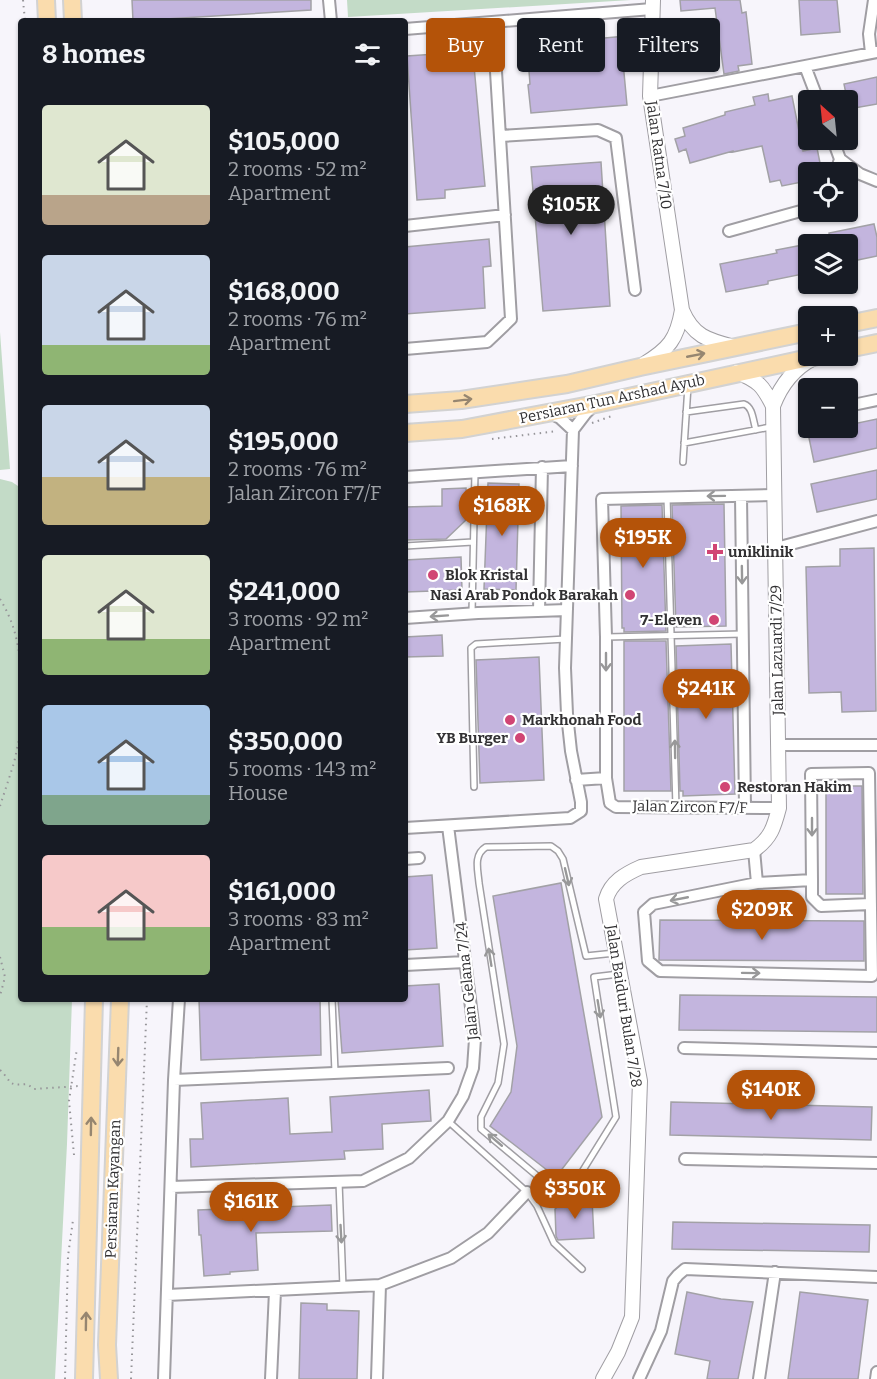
<!DOCTYPE html>
<meta charset="utf-8">
<style>
:root{--surface:#171b24;--page:#242831;--text:#f1f3f6;--muted:#9ea1a6;--accent:#b45309}
body{margin:0;font-family:Bitter,serif;background:var(--page);color:var(--text);height:100vh;display:flex;flex-direction:column;font-size:22px;white-space:nowrap}
*{box-sizing:border-box;margin:0}
p{font-size:20px;color:var(--muted)}
.icon{flex:none;width:33px;height:33px;fill:none;stroke:currentColor;stroke-width:2;stroke-linecap:round;stroke-linejoin:round}
.map{position:relative;flex:1;overflow:hidden}
.panel{position:absolute;left:18px;top:18px;width:390px;height:984px;display:flex;flex-direction:column;background:var(--surface);border-radius:6px;box-shadow:0 2px 4px #0004}
.panel>*{flex:none}
.top-card{position:absolute;left:426px;top:18px;width:360px;height:54px;display:flex;gap:12px}
.needle{width:39px;rotate:333deg}
.tools{position:absolute;left:798px;top:90px;display:grid;gap:12px}
.tools a{display:grid;place-items:center;width:60px;height:60px;border-radius:6px;background:var(--surface);box-shadow:0 2px 4px #0004;font-size:30px}
.price{position:absolute;translate:-50% -51px;padding:0 14px;border-radius:21px;background:var(--accent);color:#fff;font-size:20px;line-height:39px;filter:drop-shadow(0 2px 3px #0008)}
.price::after{content:'';position:absolute;left:50%;top:36px;width:18px;height:14px;margin-left:-9px;background:inherit;clip-path:polygon(0 0,100% 0,50% 100%)}
.price.on{background:#222;color:#fff}
ul{padding:0;list-style:none}
li{display:flex;align-items:center;gap:18px;height:150px;padding:0 24px}
li span{display:grid;place-items:center;flex:none;width:168px;height:120px;border-radius:6px;color:#555}
li>.icon{margin-inline-start:auto}
span .icon{width:72px;height:72px;fill:#fffc;stroke-width:1}
li b{font-size:26px}
h2{display:flex;justify-content:space-between;align-items:center;height:72px;padding:0 24px;font-size:26px}
.chip{padding:0 21px;border-radius:6px;background:var(--surface);box-shadow:0 2px 4px #0004;font-size:21px;line-height:54px}
.chip.on{background:var(--accent);color:#fff}
.map>svg:first-child{display:block}
</style>
<div class="map">
<svg width="877" height="1379" viewBox="0 0 877 1379">
<rect width="100%" height="100%" fill="#f7f5fb"/>
<!-- green -->
<path fill="#c3dbc7" d="M347,0H631L348,17Z
M0,332L10,469L0,470Z
M0,479L12,482L21,488V999H72L67,1144L55,1379H0Z"/>
<!-- building -->
<path fill="#c3b5de" stroke="#a2a1a6" stroke-width="1.5" d="M132,0H311V10L133,21Z
M680,0H740L742,13L746,12L752,64L738,66L739,71L724,74L715,8L681,11Z
M799,0H837L840,32L801,35Z
M626,36L628,61L623,62L627,105L531,113L528,85L530,84L527,45Z
M436,54L437,69L474,66L485,186L445,190V198L417,200L407,56Z
M877,77V104L849,109L844,84Z
M768,94L769,101L792,96L803,151L817,148L821,168L800,172L802,182L782,186L780,180L770,182L762,146L733,152V151L690,163L686,149L679,152L675,139L685,136L683,128L725,115V112L755,105L753,97Z
M601,162L610,306L543,311L531,167Z
M874,224L877,237V256L848,262V244H831L829,233Z
M489,239L491,266L483,267L485,308L405,314V247Z
M808,244V273L768,281V284L726,292L720,264L777,253L776,250Z
M877,419V448L814,462L808,433L836,428H848V425Z
M877,470V499L817,512L811,484Z
M488,483L519,484L516,590L484,589Z
M466,488V520L446,539L405,540V507L442,506V489Z
M724,504L726,626L676,627L672,505Z
M662,505L666,631L624,632V628H622L621,506Z
M874,548L876,711L842,712L841,692L809,693L806,567L840,566V549Z
M461,557L462,590L405,592V560Z
M442,635L443,656L405,657V637Z
M624,641H666L671,791H624Z
M731,644L735,794L683,796V791H680L676,646Z
M539,657L544,780L480,783L476,660Z
M826,786H862L863,894H826Z
M432,875L437,948L405,950V877Z
M561,883L602,1117L556,1177L490,1126L511,1092L517,1046L493,896Z
M660,920L864,921V961L659,960Z
M439,984L443,1046L342,1053L338,999H405V986Z
M680,995L877,997V1032L679,1030Z
M199,999H320L321,1055L201,1060Z
M429,1090L431,1121L382,1124L383,1149L344,1151L345,1159L191,1167L190,1139H203L201,1103L288,1098L290,1134L332,1132L330,1097Z
M671,1102L872,1107L871,1140L670,1135Z
M592,1199L594,1238L558,1240L556,1236L555,1209L566,1200Z
M331,1205L332,1231L256,1233L258,1270L230,1272V1274L204,1276L201,1235H199L198,1210Z
M673,1222L870,1225L869,1252L672,1249Z
M687,1292L721,1299L753,1302L738,1379H707L710,1361L675,1354Z
M800,1292L868,1300L858,1379H788Z
M301,1303L327,1304V1310L359,1311L357,1379H299Z"/>
<g fill="none" stroke-linecap="round" stroke-linejoin="round">
<defs>
<path id="service" d="M686,412L744,404C753,407 753,421 756,430
M684,443L771,427
M683,462L688,386
M667,497L676,807
M405,546L473,542
M472,613L475,472
M606,637L743,634
M474,787L471,648L476,644L566,639
M615,953L586,956L563,859L558,851L551,846L486,847C473,855 478,870 479,883L504,1044L498,1083L481,1117V1129L542,1180L554,1183L580,1175L616,1117L594,977L619,974
M332,999L335,1072
M448,1121L527,1192L537,1206L554,1243L582,1269
M339,1182L343,1287"/>
<path id="minor" d="M329,0L331,21
M405,29L652,9
M871,53L869,34L874,0
M805,66L818,100
M650,96L877,52
M500,136L598,130L616,138L635,290
M833,140L840,159L836,172
M840,159L860,174L877,181
M405,226L505,215
M729,231L808,209
M405,349L487,342L511,319L493,22
M848,406L877,400
M550,413L560,418L573,430
M405,477L572,466
M775,495L602,499L606,637V778L610,803L616,807L779,808
M741,496L745,808
M776,548L877,521
M539,611L542,467
M405,618L478,613L567,610
M778,745H877
M576,780L606,778
M405,828L570,818L581,811V802L571,751L567,714L565,668L573,430L586,413L595,404
M754,850L757,883
M405,859L419,858
M812,880L757,883L653,904L644,912L648,961L660,971L872,976L869,773L811,774L812,880V897L821,906L871,904
M405,965L465,962
M684,1048L877,1053
M174,1080L448,1068
M685,1159L877,1163
M171,1187L363,1181L409,1158L448,1121L463,1096L473,1068L475,1039L448,826
M167,1295L380,1285L451,1258L488,1233L527,1192
M164,1379L174,1080L179,999
M271,1379L275,1291
M377,1379L380,1285
M639,1379L661,1331L673,1281L678,1275L685,1269L877,1277
M759,1379L775,1272
M876,1379L877,1372"/>
<path id="tertiary" d="M653,0L650,96L682,310C693,336 707,340 734,347
M644,364C669,349 677,339 682,310
M737,372C759,381 763,386 773,406
M603,1379L618,1352L632,1317L640,1081L606,899C611,882 625,874 641,867L754,850C771,838 774,827 779,808L773,406C781,385 794,368 814,358"/>
<path id="primary" d="M46,0L47,21
M72,0L73,21
M848,324L877,318
M848,349L877,343
M405,404L461,400L567,384L640,367L808,332
M405,433L462,429L596,404L818,356
M84,1379L94,999
M109,1379L107,1345L120,999"/>
</defs>
<!-- service casing -->
<use href="#service" stroke="#a09ea3" stroke-width="8"/>
<!-- minor casing -->
<use href="#minor" stroke="#a09ea3" stroke-width="14"/>
<!-- tertiary casing -->
<use href="#tertiary" stroke="#a09ea3" stroke-width="16"/>
<!-- primary casing -->
<use href="#primary" stroke="#d2d2d2" stroke-width="20"/>
<!-- path -->
<path stroke="#969599" stroke-width="2" stroke-dasharray="1.5 4.5" stroke-linecap="butt" d="M23,0L25,21
M592,423L612,416
M492,439L557,431
M0,599C14,622 18,641 21,668
M0,806L14,763L21,730
M0,957L5,977L0,996
M0,1070C13,1082 6,1086 27,1084L34,1089L79,1086
M74,1155L69,1101L77,1048
M65,1379L68,1256L73,1220
M131,1379L147,999"/>
<!-- service -->
<use href="#service" stroke="#fff" stroke-width="5"/>
<!-- minor -->
<use href="#minor" stroke="#fff" stroke-width="10"/>
<!-- tertiary -->
<use href="#tertiary" stroke="#fff" stroke-width="14"/>
<!-- primary -->
<use href="#primary" stroke="#fadcad" stroke-width="16"/>
</g>
<!-- one-way arrows -->
<defs><path id="oneway-shaft" d="M-6 0H5M1.5-3L5.5 0L1.5 3" fill="none" stroke-width="1.6" stroke-linecap="round" stroke-linejoin="round" transform="scale(1.5)"/></defs>
<g stroke="#968670">
<use href="#oneway-shaft" transform="translate(696 355) rotate(-11)"/>
<use href="#oneway-shaft" transform="translate(463 400) rotate(-7)"/>
<use href="#oneway-shaft" transform="translate(118 1057) rotate(92)"/>
<use href="#oneway-shaft" transform="translate(91 1126) rotate(-89)"/>
<use href="#oneway-shaft" transform="translate(86 1321) rotate(-89)"/>
</g>
<g stroke="#989899">
<use href="#oneway-shaft" transform="translate(716 496) rotate(179)"/>
<use href="#oneway-shaft" transform="translate(742 575) rotate(89)"/>
<use href="#oneway-shaft" transform="translate(439 616) rotate(176)"/>
<use href="#oneway-shaft" transform="translate(606 662) rotate(90)"/>
<use href="#oneway-shaft" transform="translate(675 749) rotate(-91)"/>
<use href="#oneway-shaft" transform="translate(812 827) rotate(90)"/>
<use href="#oneway-shaft" transform="translate(567 877) rotate(77)"/>
<use href="#oneway-shaft" transform="translate(679 899) rotate(169)"/>
<use href="#oneway-shaft" transform="translate(490 957) rotate(-99)"/>
<use href="#oneway-shaft" transform="translate(751 973) rotate(1)"/>
<use href="#oneway-shaft" transform="translate(599 1009) rotate(81)"/>
<use href="#oneway-shaft" transform="translate(495 1140) rotate(-140)"/>
<use href="#oneway-shaft" transform="translate(341 1234) rotate(87)"/>
</g>
<!-- markers -->
<g fill="#d14574" stroke="#fff" stroke-width="2">
<path d="M712 543h6v6h6v6h-6v6h-6v-6h-6v-6h6z"/>
<circle cx="433" cy="575" r="6"/>
<circle cx="630" cy="595" r="6"/>
<circle cx="714" cy="620" r="6"/>
<circle cx="510" cy="720" r="6"/>
<circle cx="520" cy="738" r="6"/>
<circle cx="725" cy="787" r="6"/>
</g>
<g text-anchor="middle" dominant-baseline="central" stroke-width="4.5" stroke-linejoin="round" paint-order="stroke">
<!-- street labels -->
<g font-size="15" fill="#323133" stroke="#fff">
<text transform="translate(659 155) rotate(82)">Jalan Ratna 7/10</text>
<text transform="translate(612 399) rotate(-12)">Persiaran Tun Arshad Ayub</text>
<text transform="translate(777 650) rotate(-91)">Jalan Lazuardi 7/29</text>
<text transform="translate(690 807) rotate(1)">Jalan Zircon F7/F</text>
<text transform="translate(467 981) rotate(-96)">Jalan Gelana 7/24</text>
<text transform="translate(624 1006) rotate(81)">Jalan Baiduri Bulan 7/28</text>
<text transform="translate(113 1189) rotate(-88)">Persiaran Kayangan</text>
</g>
<!-- poi labels -->
<g font-size="15" font-weight="bold" fill="#323133" stroke="#fff" text-anchor="start">
<text x="728" y="552">uniklinik</text>
<text x="445" y="575">Blok Kristal</text>
<text x="618" y="595" text-anchor="end">Nasi Arab Pondok Barakah</text>
<text x="702" y="620" text-anchor="end">7-Eleven</text>
<text x="522" y="720">Markhonah Food</text>
<text x="508" y="738" text-anchor="end">YB Burger</text>
<text x="737" y="787">Restoran Hakim</text>
</g>
</g>
</svg>
<div class="tools">
<a><svg class="needle" viewBox="-14 -14 28 28"><path d="M0-13l5 13h-10z" fill="#e53935"/><path d="M0 13l5-13h-10z" fill="#9ea1a6"/></svg></a>
<a><svg class="icon" aria-label="locate" viewBox="0 0 24 24"><circle cx="12" cy="12" r="6"/><path d="M12 2v4M12 18v4M2 12h4M18 12h4"/></svg></a>
<a><svg class="icon" aria-label="layers" viewBox="0 0 24 24"><path d="M12 4l9 5-9 5-9-5zM3 14l9 5 9-5"/></svg></a>
<a>+</a>
<a>−</a>
</div>
<b class="price on" style="left:571px;top:236px">$105K</b>
<b class="price" style="left:502px;top:537px">$168K</b>
<b class="price" style="left:643px;top:569px">$195K</b>
<b class="price" style="left:706px;top:720px">$241K</b>
<b class="price" style="left:762px;top:941px">$209K</b>
<b class="price" style="left:771px;top:1121px">$140K</b>
<b class="price" style="left:575px;top:1220px">$350K</b>
<b class="price" style="left:251px;top:1233px">$161K</b>
<div class="top-card">
<a class="chip on">Buy</a>
<a class="chip">Rent</a>
<a class="chip">Filters</a>
</div>
<section class="panel">
<h2>8 homes<svg class="icon" aria-label="filters" viewBox="0 0 24 24"><path d="M4 7h16M4 17h16"/><circle cx="9" cy="7" r="2"/><circle cx="15" cy="17" r="2"/></svg></h2>
<ul>
<li><span style="background:linear-gradient(#dfe7d0 75%,#b9a48a 0)"><svg class="icon" aria-label="home" viewBox="0 0 24 24"><path d="M3 11l9-7 9 7M6 9v11h12V9"/></svg></span><div><b>$105,000</b><p>2 rooms · 52 m²</p><p>Apartment</p></div></li>
<li><span style="background:linear-gradient(#c9d6e8 75%,#8fb573 0)"><svg class="icon" aria-label="home" viewBox="0 0 24 24"><path d="M3 11l9-7 9 7M6 9v11h12V9"/></svg></span><div><b>$168,000</b><p>2 rooms · 76 m²</p><p>Apartment</p></div></li>
<li><span style="background:linear-gradient(#c9d6e8 60%,#c2b280 0)"><svg class="icon" aria-label="home" viewBox="0 0 24 24"><path d="M3 11l9-7 9 7M6 9v11h12V9"/></svg></span><div><b>$195,000</b><p>2 rooms · 76 m²</p><p>Jalan Zircon F7/F</p></div></li>
<li><span style="background:linear-gradient(#dfe7d0 70%,#8fb573 0)"><svg class="icon" aria-label="home" viewBox="0 0 24 24"><path d="M3 11l9-7 9 7M6 9v11h12V9"/></svg></span><div><b>$241,000</b><p>3 rooms · 92 m²</p><p>Apartment</p></div></li>
<li><span style="background:linear-gradient(#a9c7e8 75%,#7fa58c 0)"><svg class="icon" aria-label="home" viewBox="0 0 24 24"><path d="M3 11l9-7 9 7M6 9v11h12V9"/></svg></span><div><b>$350,000</b><p>5 rooms · 143 m²</p><p>House</p></div></li>
<li><span style="background:linear-gradient(#f6c9c9 60%,#8fb573 0)"><svg class="icon" aria-label="home" viewBox="0 0 24 24"><path d="M3 11l9-7 9 7M6 9v11h12V9"/></svg></span><div><b>$161,000</b><p>3 rooms · 83 m²</p><p>Apartment</p></div></li>
</ul>
</section>
</div>
